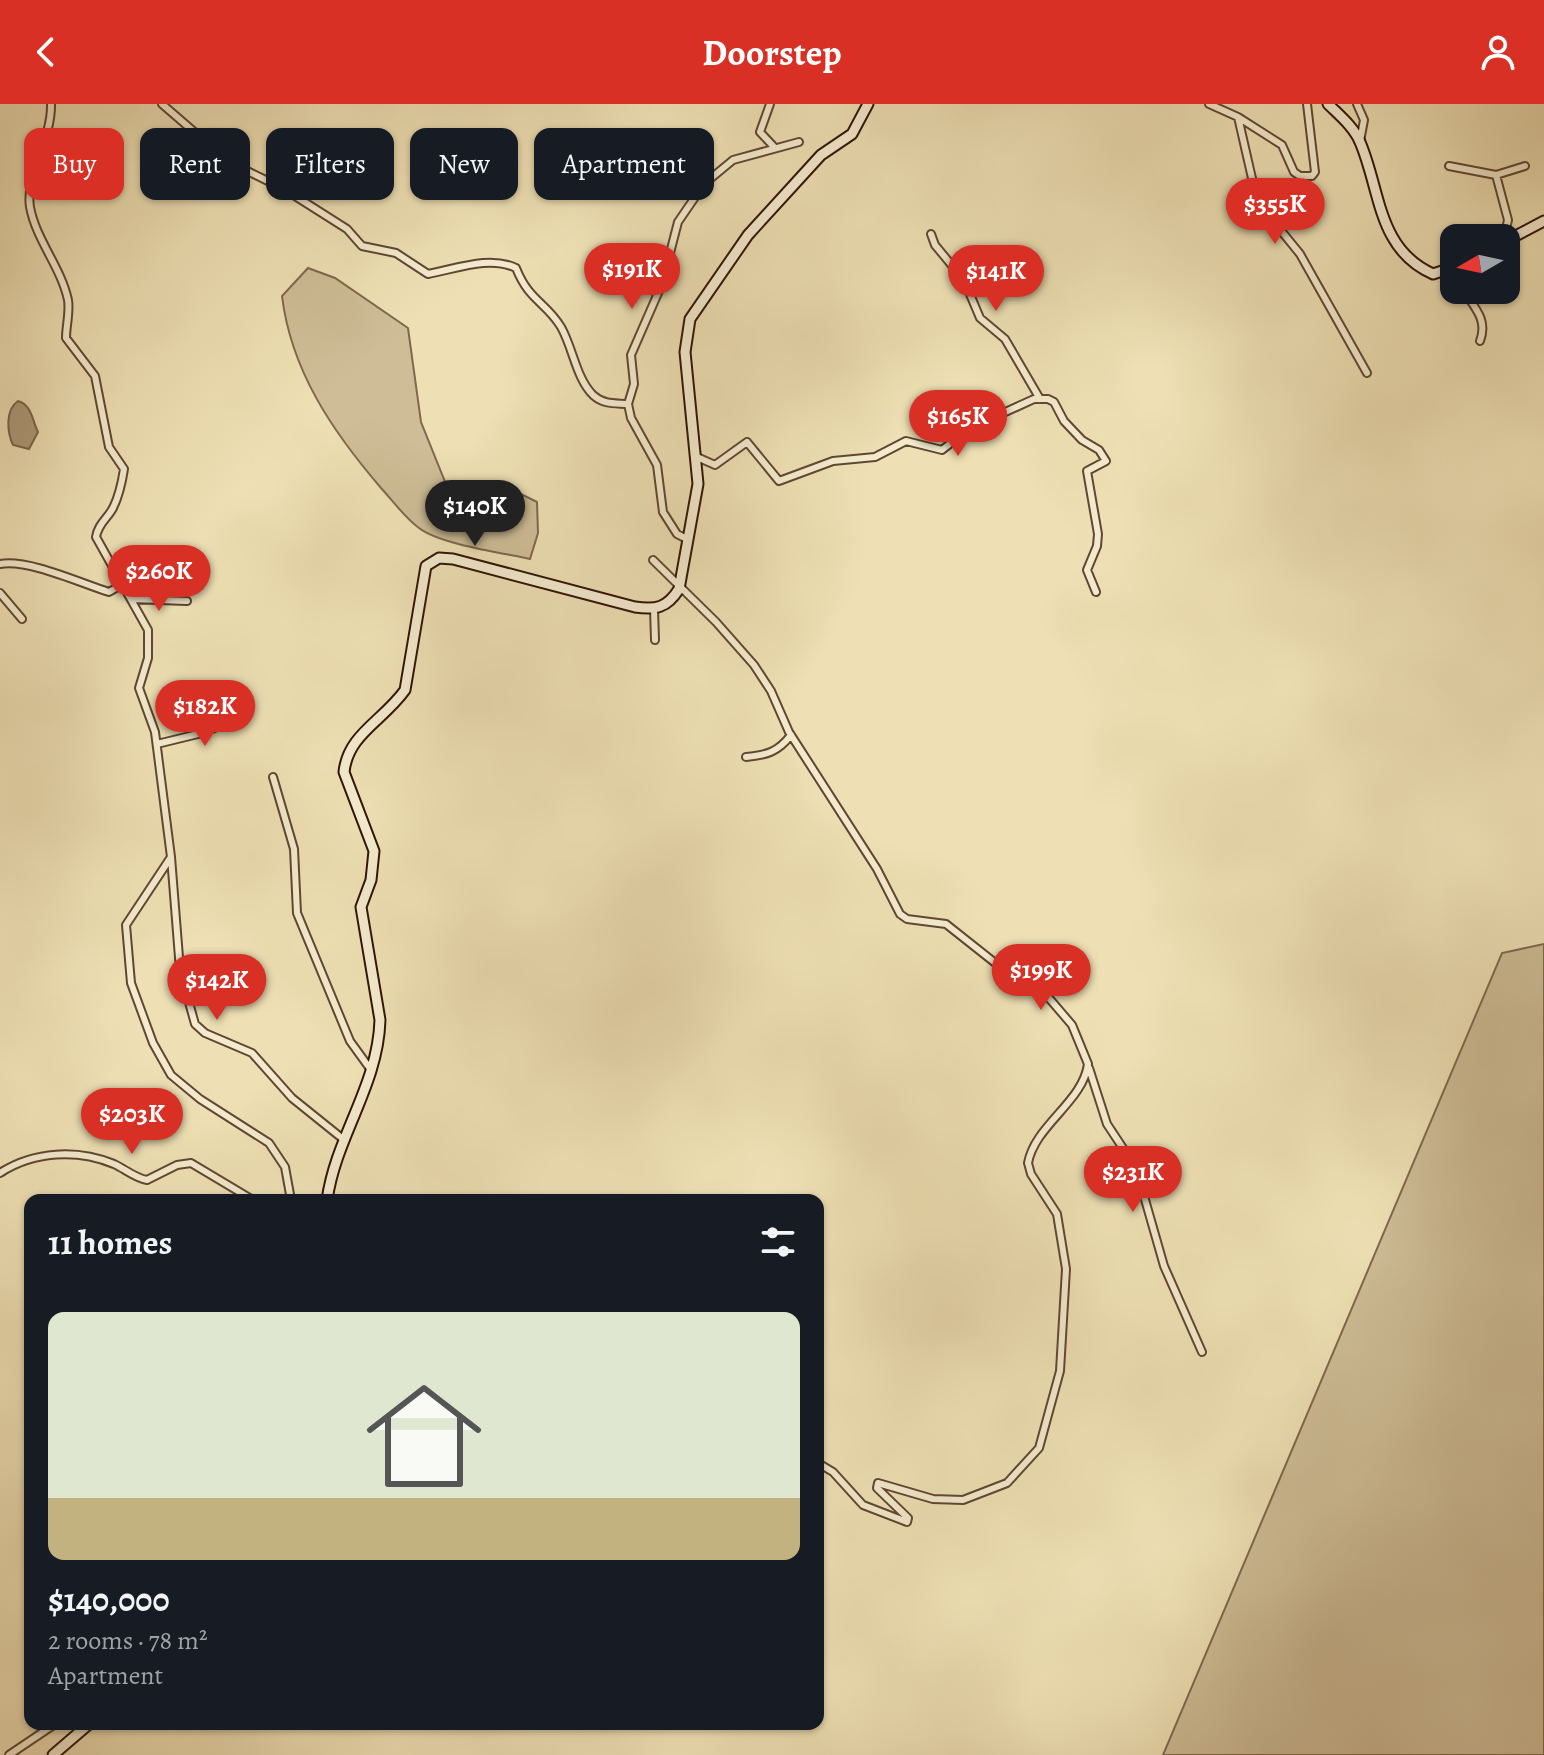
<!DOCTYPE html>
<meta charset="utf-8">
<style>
:root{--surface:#171b24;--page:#242831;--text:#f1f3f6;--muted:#9ea1a6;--accent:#d93025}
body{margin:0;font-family:Alegreya,serif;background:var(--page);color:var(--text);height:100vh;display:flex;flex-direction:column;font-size:30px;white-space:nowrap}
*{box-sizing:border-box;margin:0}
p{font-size:26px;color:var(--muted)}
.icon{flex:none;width:44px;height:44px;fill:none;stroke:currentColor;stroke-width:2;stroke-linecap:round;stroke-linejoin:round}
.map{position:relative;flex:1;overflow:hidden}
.sheet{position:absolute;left:24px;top:1090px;width:800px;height:536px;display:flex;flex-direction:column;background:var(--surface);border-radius:16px;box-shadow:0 2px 6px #0004}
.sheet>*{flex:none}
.banner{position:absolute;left:24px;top:24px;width:800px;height:72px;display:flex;gap:16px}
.needle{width:52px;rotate:261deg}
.fabs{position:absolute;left:1440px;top:120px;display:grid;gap:16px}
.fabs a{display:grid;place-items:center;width:80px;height:80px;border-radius:16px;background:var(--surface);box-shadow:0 2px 6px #0004;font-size:40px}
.price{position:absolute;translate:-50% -68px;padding:0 18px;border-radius:28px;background:var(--accent);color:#fff;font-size:26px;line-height:52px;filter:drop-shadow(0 2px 4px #0008)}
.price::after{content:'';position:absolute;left:50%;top:48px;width:24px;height:18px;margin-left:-12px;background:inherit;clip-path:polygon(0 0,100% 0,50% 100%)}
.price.current{background:#222;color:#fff}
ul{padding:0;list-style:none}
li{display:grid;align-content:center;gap:16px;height:424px;padding:0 24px}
li span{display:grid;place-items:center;height:248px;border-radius:16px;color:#555}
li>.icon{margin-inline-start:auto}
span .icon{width:144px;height:144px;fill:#fffc;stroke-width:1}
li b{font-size:34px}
h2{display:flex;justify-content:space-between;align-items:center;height:96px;padding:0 24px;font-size:34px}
.tag{padding:0 28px;border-radius:16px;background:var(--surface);box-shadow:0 2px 6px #0004;font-size:28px;line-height:72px}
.tag.current{background:var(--accent);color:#fff}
header{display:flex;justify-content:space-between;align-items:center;height:104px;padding:0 24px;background:var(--accent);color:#fff;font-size:36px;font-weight:700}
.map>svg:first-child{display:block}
</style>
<header><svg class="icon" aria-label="back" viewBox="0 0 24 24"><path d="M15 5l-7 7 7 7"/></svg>Doorstep<svg class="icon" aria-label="person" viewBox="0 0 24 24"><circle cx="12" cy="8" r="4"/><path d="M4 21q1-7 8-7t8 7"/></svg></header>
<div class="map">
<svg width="1544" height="1651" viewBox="0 0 1544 1651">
<rect width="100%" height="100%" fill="#eee0b4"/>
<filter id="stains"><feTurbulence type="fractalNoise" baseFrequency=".0025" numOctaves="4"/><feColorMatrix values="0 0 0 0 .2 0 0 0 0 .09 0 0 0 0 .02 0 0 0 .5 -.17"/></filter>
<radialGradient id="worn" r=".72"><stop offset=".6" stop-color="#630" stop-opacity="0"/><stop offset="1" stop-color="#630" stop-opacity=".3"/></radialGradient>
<!-- green -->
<path fill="#cebd97" stroke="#7f684f" stroke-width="2" d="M308,164L335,174L408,224L421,318L452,395L482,399L513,386L537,398L538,429L530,455C503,449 439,440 419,424C405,414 393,397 381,384C333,328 291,267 282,192Z
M1544,840V1651H1163L1502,849Z"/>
<!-- water -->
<path fill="#ad9b79" stroke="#7b654b" stroke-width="2" d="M18,297C32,301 32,316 38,328L29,345L13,341C7,328 5,306 18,297Z"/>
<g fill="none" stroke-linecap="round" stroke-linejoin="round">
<defs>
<path id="minor" d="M51,0C52,35 25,73 30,103C36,136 61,163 68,196C70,208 66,222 66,234L95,272L109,343L124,365C122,378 119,392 113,404C107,415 98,420 96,433L148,526V554L139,584L155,628L171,753L126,821L131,879L153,939L171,971L200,995L269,1039L285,1063L291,1096
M162,0L229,58L284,85L347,125L362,142L396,149L428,170C456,165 489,151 516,164C529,197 546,198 561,223C573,244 576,274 593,291C604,301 615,299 628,300
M770,0L760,28L774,43
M1209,0L1238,13L1254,83L1261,102L1300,150L1367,269
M1357,0L1364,16L1360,37
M1238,13L1282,41L1294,68L1300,72H1312L1315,68L1307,0
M1449,62L1496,71
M931,130L935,141L964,176L980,214L1005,235L1040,295
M1504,134L1508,116L1496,71L1525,62
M1444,167L1454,176
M1463,186C1475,204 1488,216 1480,237
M632,195L648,170L668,155
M697,353L715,361L747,338L779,377L833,357L875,353L906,337L942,346L970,324L1034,295H1048L1054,298L1064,317L1082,336L1099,346L1106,357L1087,367L1098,430L1097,442L1087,466L1096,488
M689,436L677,430L663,408L657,361L631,314L628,300L634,280L631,251L662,180L678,118L704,80L733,56L799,38
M653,456L716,518L754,561L771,587L789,628L877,765L900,810L907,815L946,820L1023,881L1048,893L1072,921L1088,960C1083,998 1035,1021 1028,1059L1031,1070L1057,1110L1066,1165L1060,1267L1039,1344L1007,1379L963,1396L933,1395L878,1379L877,1384L908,1414L907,1418L863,1401L833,1368L818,1359
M0,460C29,455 80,479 109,488L123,480
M0,489L22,515
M132,495L187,497
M654,505L655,536
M157,640L198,630L241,614
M746,653C767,651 778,648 791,631
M273,673L294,745L297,809L350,937L371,966
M171,753L180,866L195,920L205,929L252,949L292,994L343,1035
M1089,964L1107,1020L1136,1064L1164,1162L1202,1248
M0,1069C34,1047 77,1045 114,1060C125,1065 135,1074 147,1076L177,1061L191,1059L253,1096
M9,1651L55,1620"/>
<path id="secondary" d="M1328,0C1339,11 1354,23 1360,38C1381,87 1377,145 1433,170L1454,163
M1506,137L1544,117
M327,1096C336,1032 378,982 380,916L361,803L371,776L374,747L344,668C348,630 383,617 405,586L426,462L439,454L453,455L635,503C656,506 667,504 679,485L698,380L685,248L690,215L748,131L821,51L852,30L868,0
M53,1651L89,1620"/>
</defs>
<!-- minor casing -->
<use href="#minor" stroke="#604732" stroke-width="10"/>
<!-- secondary casing -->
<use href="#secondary" stroke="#301407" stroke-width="13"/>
<!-- minor -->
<use href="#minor" stroke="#f4ebce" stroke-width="6"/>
<!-- secondary -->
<use href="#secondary" stroke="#f4ebce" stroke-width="9"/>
</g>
<rect width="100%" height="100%" filter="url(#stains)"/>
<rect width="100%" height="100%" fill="url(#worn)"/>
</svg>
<div class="fabs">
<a><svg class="needle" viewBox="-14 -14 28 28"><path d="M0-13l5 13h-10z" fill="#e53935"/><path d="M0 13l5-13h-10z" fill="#9ea1a6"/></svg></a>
</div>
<b class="price" style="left:1275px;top:142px">$355K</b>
<b class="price" style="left:632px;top:207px">$191K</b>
<b class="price" style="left:996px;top:209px">$141K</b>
<b class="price" style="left:958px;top:354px">$165K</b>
<b class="price current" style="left:475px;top:444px">$140K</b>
<b class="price" style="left:159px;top:509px">$260K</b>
<b class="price" style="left:205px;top:644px">$182K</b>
<b class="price" style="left:1041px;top:908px">$199K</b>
<b class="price" style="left:217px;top:918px">$142K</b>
<b class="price" style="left:132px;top:1052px">$203K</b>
<b class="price" style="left:1133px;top:1110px">$231K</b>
<div class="banner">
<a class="tag current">Buy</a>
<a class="tag">Rent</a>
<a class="tag">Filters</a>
<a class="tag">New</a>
<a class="tag">Apartment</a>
</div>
<section class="sheet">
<h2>11 homes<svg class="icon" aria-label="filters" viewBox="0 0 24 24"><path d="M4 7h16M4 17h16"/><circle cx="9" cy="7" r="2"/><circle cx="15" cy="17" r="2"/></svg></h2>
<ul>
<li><span style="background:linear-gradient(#dfe7d0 75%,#c2b280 0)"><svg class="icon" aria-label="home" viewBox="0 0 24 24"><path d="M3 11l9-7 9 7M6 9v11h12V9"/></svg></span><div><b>$140,000</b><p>2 rooms · 78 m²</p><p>Apartment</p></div></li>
</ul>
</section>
</div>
